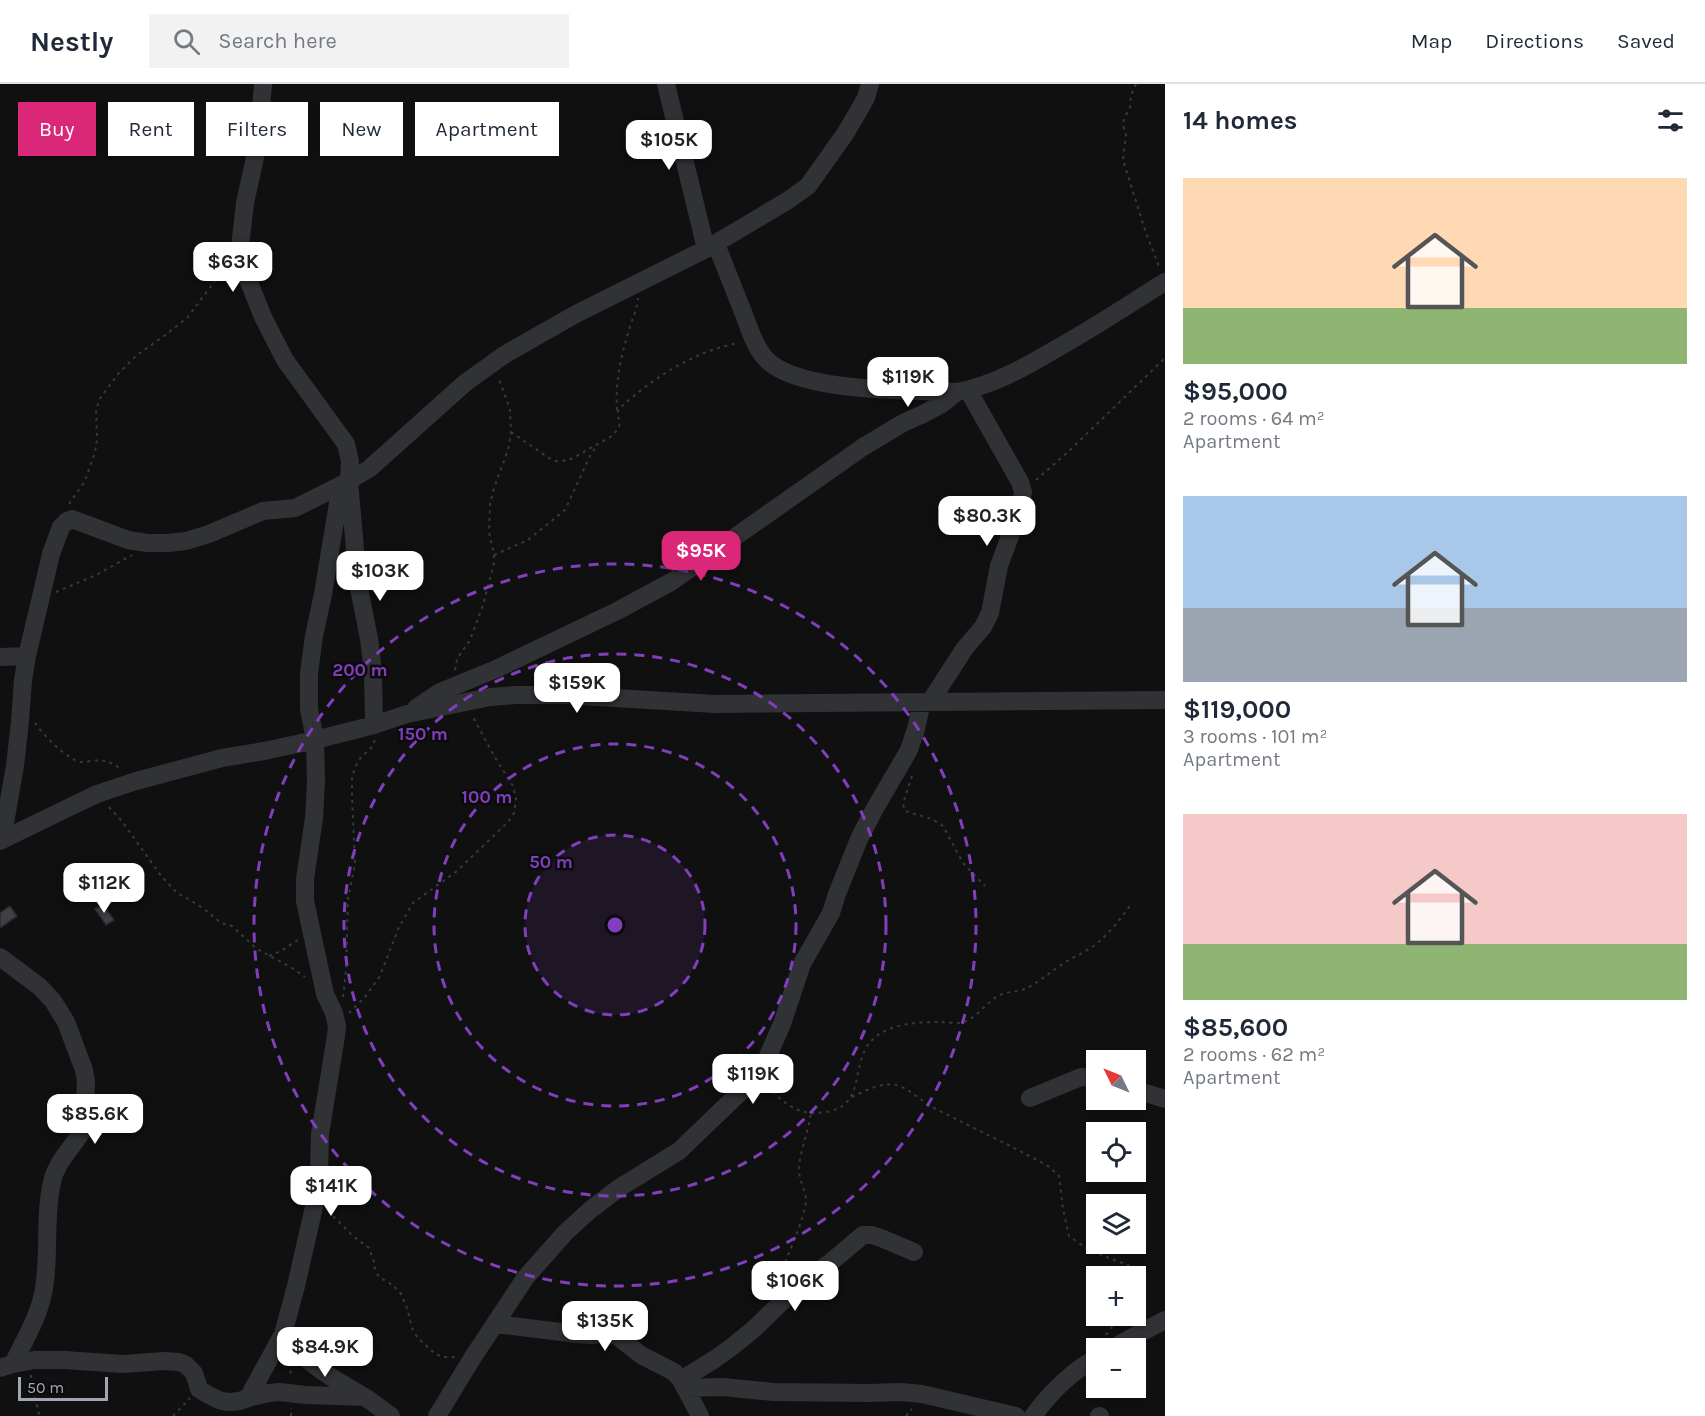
<!DOCTYPE html>
<meta charset="utf-8">
<style>
:root{--surface:#fff;--page:#f2f2f3;--text:#1f2937;--muted:#747a83;--line:#e0e1e3;--accent:#db2777}
body{margin:0;font-family:Karla,sans-serif;background:var(--page);color:var(--text);height:100vh;display:flex;flex-direction:column;font-size:22px;white-space:nowrap}
*{box-sizing:border-box;margin:0}
p{font-size:20px;color:var(--muted)}
.icon{flex:none;width:33px;height:33px;fill:none;stroke:currentColor;stroke-width:2;stroke-linecap:round;stroke-linejoin:round}
.map{position:relative;flex:1;overflow:hidden}
.side{display:flex;flex-direction:column;background:var(--surface);width:540px}
.side>*{flex:none}
.guide{position:absolute;left:18px;top:18px;width:570px;height:54px;display:flex;gap:12px}
.needle{width:39px;rotate:313deg}
.buttons{position:absolute;left:1086px;top:966px;display:grid;gap:12px}
.buttons a{display:grid;place-items:center;width:60px;height:60px;border-radius:0px;background:var(--surface);box-shadow:0 2px 4px #0004;font-size:30px}
.scale{position:absolute;left:18px;bottom:15px;width:90px;box-sizing:border-box;padding-left:6px;border:3px solid #a1a7b2;border-top:0;font-size:16px;line-height:21px;white-space:nowrap;color:#a1a7b2;-webkit-text-stroke:4px #0b0b0c;paint-order:stroke}
.price{position:absolute;translate:-50% -51px;padding:0 14px;border-radius:12px;background:#fff;color:#222;font-size:20px;line-height:39px;filter:drop-shadow(0 2px 3px #0008)}
.price::after{content:'';position:absolute;left:50%;top:36px;width:18px;height:14px;margin-left:-9px;background:inherit;clip-path:polygon(0 0,100% 0,50% 100%)}
.price.selected{background:var(--accent);color:#fff}
ul{padding:0;list-style:none}
li{display:grid;align-content:center;gap:12px;height:318px;padding:0 18px}
li span{display:grid;place-items:center;height:186px;border-radius:0px;color:#555}
li>.icon{margin-inline-start:auto}
span .icon{width:108px;height:108px;fill:#fffc;stroke-width:1}
li b{font-size:26px}
h2{display:flex;justify-content:space-between;align-items:center;height:72px;padding:0 18px;font-size:26px}
.chip{padding:0 21px;border-radius:0px;background:var(--surface);box-shadow:0 2px 4px #0004;font-size:21px;line-height:54px}
.chip.selected{background:var(--accent);color:#fff}
header{display:flex;align-items:center;gap:36px;box-sizing:border-box;height:84px;padding:0 30px;background:var(--surface);border-bottom:2px solid var(--line)}
header strong{font-size:28px}
nav{display:flex;gap:33px;margin-inline-start:auto;font-size:21px}
.search{width:420px;height:54px;background:var(--page);display:flex;align-items:center;gap:15px;box-sizing:border-box;padding:0 21px;border-radius:0px;color:var(--muted);font-size:22px}
main{display:flex;flex:1;min-height:0}
.map>svg:first-child{display:block}
</style>
<header>
<strong>Nestly</strong>
<div class="search"><svg class="icon" aria-label="search" viewBox="0 0 24 24"><circle cx="10" cy="10" r="6"/><path d="M15 15l6 6"/></svg>Search here</div>
<nav><a>Map</a><a>Directions</a><a>Saved</a></nav>
</header>
<main>
<div class="map">
<svg width="1165" height="1332" viewBox="0 0 1165 1332">
<rect width="100%" height="100%" fill="#101011"/>
<!-- building -->
<path fill="#3f4044" stroke="#2a2a2d" stroke-width="1.5" d="M103,820L114,836L106,841L95,825Z
M10,822L17,832L0,844V829Z"/>
<g fill="none" stroke-linecap="round" stroke-linejoin="round">
<!-- path -->
<path stroke="#37393d" stroke-width="2" stroke-dasharray="3 4.5" stroke-linecap="butt" d="M1136,0L1131,11L1130,23L1124,35L1123,41L1126,51L1123,76L1146,149L1160,185
M617,326C615,298 621,272 629,246C632,235 637,226 638,214
M511,348L549,374L556,377H562L571,375L612,352L618,345L620,339L617,329L619,325C651,295 696,266 739,259
M1036,396L1068,368L1165,274
M69,420L85,397L95,368L97,355L96,325L101,313L118,290L137,271L164,252L187,234L218,193L226,179
M494,471L528,456L565,426L590,372L598,360
M56,508L96,491L132,471
M455,586L457,575L470,556L483,521L494,479V471L489,448L490,420L494,404L508,366L511,348L510,325L498,293
M35,639C42,650 68,677 82,678C84,679 89,677 91,677C104,675 112,678 122,686
M912,692L903,720L905,727L932,735L943,742L963,779L985,802
M109,723L121,736L162,793L176,808L203,824L221,839L232,842L257,865L292,884L305,893
M269,872L281,867L298,856
M343,913L346,886L348,814L355,780L352,711V694L355,683L361,673L373,662L375,655
M349,929L365,913L380,892L399,843L413,819L457,787L508,738L514,729L516,715L513,702L494,672L472,631
M767,1003C788,1022 800,1034 831,1027C866,1018 850,979 872,956C890,939 918,938 941,938C948,938 957,940 964,938C978,933 987,917 1000,911C1009,907 1019,908 1027,904C1039,898 1049,889 1061,881C1072,873 1085,869 1096,860C1110,849 1121,834 1132,819
M852,1013C865,1007 881,998 896,1001C909,1004 921,1017 932,1023C971,1043 1010,1061 1048,1082L1059,1092L1063,1125L1069,1152L1089,1166L1140,1186L1143,1189L1141,1198L1136,1209
M328,1127L353,1152L369,1164L374,1178L375,1186L379,1193L393,1201L401,1210L407,1224L412,1244L417,1253L433,1268L442,1273H456
M772,1205C781,1189 807,1131 806,1114C804,1103 798,1094 799,1082C801,1064 809,1046 811,1028
M1106,1251L1120,1232
M290,1279L291,1294
M31,1291C30,1306 38,1318 39,1332
M173,1332L190,1314
M291,1332V1324
M906,1332L912,1325"/>
<!-- minor -->
<path stroke="#313236" stroke-width="18" d="M263,0L258,60L245,119L240,163L241,178L263,233L285,276L346,360L350,377L349,397L358,499L369,555L373,587L374,641
M666,0L706,165
M716,160C725,183 734,205 743,228C749,243 754,262 765,274C796,309 911,306 957,308C991,302 1024,284 1054,266C1092,245 1128,221 1165,198
M0,573L27,572
M930,618L965,564L983,543L990,529L999,482L1020,425L1023,408L1020,398L968,306
M416,624L440,608L496,585L617,527L671,498L863,363L903,339L921,331L942,320L957,308
M2,756L15,682L20,637L23,596L27,572L51,470L61,443L67,437L72,435L128,456L147,459H168L186,457L209,450L263,427L295,424L341,401L369,385L465,299L504,271L576,230L706,165L787,117L808,102L845,50L866,14L870,0
M0,757L76,720L97,710L136,697L222,674L264,667L315,656L374,641L407,630L490,613L516,611H565L715,620L1165,616
M0,873L40,903L53,917L66,938L84,986L86,997L85,1017L90,1031C82,1056 57,1073 52,1098C44,1133 50,1169 44,1204C40,1231 25,1255 13,1280
M1136,1006L1165,1015
M1030,1014L1081,993L1096,994
M496,1240L577,1250L592,1251L609,1249L617,1252L641,1271L674,1288L681,1296L700,1332
M283,1250C304,1278 333,1295 363,1312
M1113,1264L1129,1255L1165,1236
M0,1284L13,1280L34,1276H64L123,1280L164,1277L179,1278L186,1281L194,1289L199,1305C216,1316 228,1323 248,1314L283,1250L296,1202L316,1114L319,1090L320,1050L336,952L337,942L334,929L325,910L305,817V795L314,734L316,699L315,656L309,625V589L314,552L323,510L341,401
M681,1296L715,1275L733,1262L755,1244L801,1199L831,1178L863,1151H872L881,1154L914,1168
M685,1304L723,1303L773,1308L869,1309L901,1308L922,1310L1016,1332
M248,1314L269,1309L280,1308L305,1311L365,1313L391,1332
M437,1332L473,1273L526,1193L565,1149L590,1126L619,1104L679,1067L756,993L763,983L782,940L802,880L831,829L837,810L859,755L874,726L909,666L916,645L922,618
M1033,1332C1050,1309 1071,1288 1096,1274
M1099,1332H1100"/>
</g>
<!-- distance rings -->
<circle cx="615" cy="841" r="90" fill="#813ebd" fill-opacity=".12"/>
<g fill="none" stroke="#813ebd" stroke-width="3" stroke-dasharray="10 8">
<circle cx="615" cy="841" r="90"/>
<circle cx="615" cy="841" r="181"/>
<circle cx="615" cy="841" r="271"/>
<circle cx="615" cy="841" r="361"/>
</g>
<circle cx="615" cy="841" r="9" fill="#813ebd" stroke="#0b0b0c" stroke-width="3"/>
<g font-size="18" text-anchor="middle" font-weight="bold" fill="#813ebd" stroke="#0b0b0c" stroke-width="5" stroke-linejoin="round" paint-order="stroke">
<text x="360" y="592">200 m</text>
<text x="423" y="656">150 m</text>
<text x="487" y="719">100 m</text>
<text x="551" y="784">50 m</text>
</g>
</svg>
<div class="buttons">
<a><svg class="needle" viewBox="-14 -14 28 28"><path d="M0-13l5 13h-10z" fill="#e53935"/><path d="M0 13l5-13h-10z" fill="#747a83"/></svg></a>
<a><svg class="icon" aria-label="locate" viewBox="0 0 24 24"><circle cx="12" cy="12" r="6"/><path d="M12 2v4M12 18v4M2 12h4M18 12h4"/></svg></a>
<a><svg class="icon" aria-label="layers" viewBox="0 0 24 24"><path d="M12 4l9 5-9 5-9-5zM3 14l9 5 9-5"/></svg></a>
<a>+</a>
<a>−</a>
</div>
<div class="scale">50 m</div>
<b class="price" style="left:669px;top:87px">$105K</b>
<b class="price" style="left:233px;top:209px">$63K</b>
<b class="price" style="left:908px;top:324px">$119K</b>
<b class="price" style="left:987px;top:463px">$80.3K</b>
<b class="price selected" style="left:701px;top:498px">$95K</b>
<b class="price" style="left:380px;top:518px">$103K</b>
<b class="price" style="left:577px;top:630px">$159K</b>
<b class="price" style="left:104px;top:830px">$112K</b>
<b class="price" style="left:753px;top:1021px">$119K</b>
<b class="price" style="left:95px;top:1061px">$85.6K</b>
<b class="price" style="left:331px;top:1133px">$141K</b>
<b class="price" style="left:795px;top:1228px">$106K</b>
<b class="price" style="left:605px;top:1268px">$135K</b>
<b class="price" style="left:325px;top:1294px">$84.9K</b>
<div class="guide">
<a class="chip selected">Buy</a>
<a class="chip">Rent</a>
<a class="chip">Filters</a>
<a class="chip">New</a>
<a class="chip">Apartment</a>
</div>
</div>
<section class="side">
<h2>14 homes<svg class="icon" aria-label="filters" viewBox="0 0 24 24"><path d="M4 7h16M4 17h16"/><circle cx="9" cy="7" r="2"/><circle cx="15" cy="17" r="2"/></svg></h2>
<ul>
<li><span style="background:linear-gradient(#ffd9b3 70%,#8fb573 0)"><svg class="icon" aria-label="home" viewBox="0 0 24 24"><path d="M3 11l9-7 9 7M6 9v11h12V9"/></svg></span><div><b>$95,000</b><p>2 rooms · 64 m²</p><p>Apartment</p></div></li>
<li><span style="background:linear-gradient(#a9c7e8 60%,#9aa5b1 0)"><svg class="icon" aria-label="home" viewBox="0 0 24 24"><path d="M3 11l9-7 9 7M6 9v11h12V9"/></svg></span><div><b>$119,000</b><p>3 rooms · 101 m²</p><p>Apartment</p></div></li>
<li><span style="background:linear-gradient(#f6c9c9 70%,#8fb573 0)"><svg class="icon" aria-label="home" viewBox="0 0 24 24"><path d="M3 11l9-7 9 7M6 9v11h12V9"/></svg></span><div><b>$85,600</b><p>2 rooms · 62 m²</p><p>Apartment</p></div></li>
</ul>
</section>
</main>
